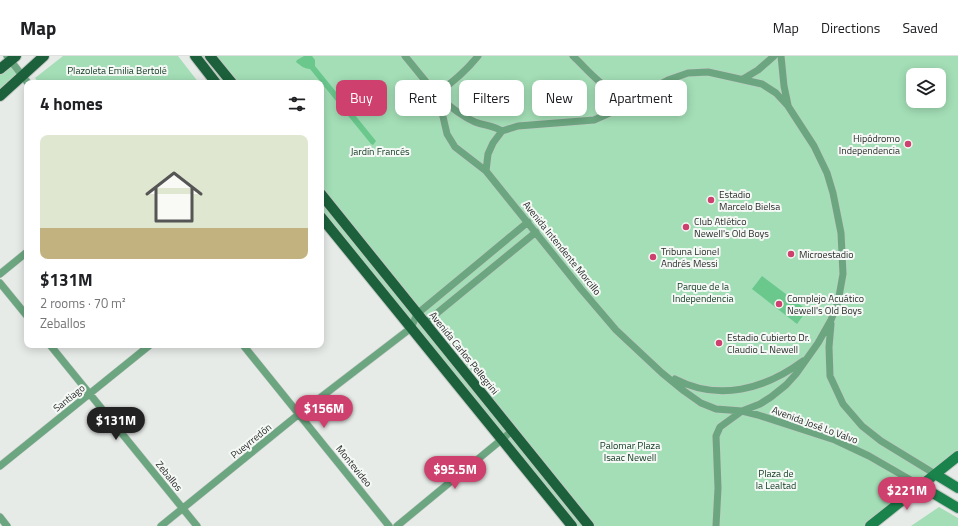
<!DOCTYPE html>
<meta charset="utf-8">
<style>
:root{--surface:#fff;--page:#f2f2f2;--text:#202124;--muted:#757577;--line:#e0e0e0;--accent:#ce406d}
body{margin:0;font-family:"Titillium Web",sans-serif;background:var(--page);color:var(--text);height:100vh;display:flex;flex-direction:column;font-size:15px;white-space:nowrap}
*{box-sizing:border-box;margin:0}
p{font-size:13px;color:var(--muted)}
.icon{flex:none;width:22px;height:22px;fill:none;stroke:currentColor;stroke-width:2;stroke-linecap:round;stroke-linejoin:round}
.map{position:relative;flex:1;overflow:hidden}
.side{position:absolute;left:24px;top:24px;width:300px;height:268px;display:flex;flex-direction:column;background:var(--surface);border-radius:8px;box-shadow:0 2px 10px #0003}
.side>*{flex:none}
.hud{position:absolute;left:336px;top:24px;width:380px;height:36px;display:flex;gap:8px}
.tools{position:absolute;left:906px;top:12px;display:grid;gap:8px}
.tools a{display:grid;place-items:center;width:40px;height:40px;border-radius:8px;background:var(--surface);box-shadow:0 2px 10px #0003;font-size:20px}
.price{position:absolute;translate:-50% -34px;padding:0 9px;border-radius:14px;background:var(--accent);color:#fff;font-size:13px;line-height:26px;filter:drop-shadow(0 1px 2px #0008)}
.price::after{content:'';position:absolute;left:50%;top:24px;width:12px;height:9px;margin-left:-6px;background:inherit;clip-path:polygon(0 0,100% 0,50% 100%)}
.price.current{background:#222;color:#fff}
ul{padding:0;list-style:none}
li{display:grid;align-content:center;gap:8px;height:212px;padding:0 16px}
li+li{border-top:1px solid var(--line)}
li span{display:grid;place-items:center;height:124px;border-radius:8px;color:#555}
li>.icon{margin-inline-start:auto}
span .icon{width:72px;height:72px;fill:#fffc;stroke-width:1}
li b{font-size:17px}
h2{display:flex;justify-content:space-between;align-items:center;height:48px;padding:0 16px;font-size:17px}
.pill{padding:0 14px;border-radius:8px;background:var(--surface);box-shadow:0 2px 10px #0003;font-size:14px;line-height:36px}
.pill.current{background:var(--accent);color:#fff}
header{display:flex;align-items:center;gap:24px;box-sizing:border-box;height:56px;padding:0 20px;background:var(--surface);border-bottom:1px solid var(--line)}
header strong{font-size:19px}
nav{display:flex;gap:22px;margin-inline-start:auto;font-size:14px}
.map>svg:first-child{display:block}
</style>
<header>
<strong>Map</strong>
<nav><a>Map</a><a>Directions</a><a>Saved</a></nav>
</header>
<div class="map">
<svg width="958" height="470" viewBox="0 0 958 470">
<rect width="100%" height="100%" fill="#e7ebe8"/>
<!-- green -->
<path fill="#a3deb6" fill-rule="evenodd" d="M63,0H178L199,27H39L35,22Z
M195,0H958V400L870,470H572L321,161V27H216ZM913,19H939V45H913Z
M10,5L22,20L0,40V13Z
M939,451L958,462V470H911Z"/>
<!-- water -->
<path fill="#6ac88d" d="M304,0H312L315,4V10L376,85L373,89L371,88L310,13C304,13 300,9 296,6L297,4Z
M762,220L807,254L797,268L752,233Z"/>
<g fill="none" stroke-linecap="round" stroke-linejoin="round">
<defs>
<path id="street" d="M7,0L28,27
M405,0L436,38L441,52L447,78L455,91L486,115L581,233L616,274L662,317L684,335L701,347L716,353L742,355L758,359L835,384L869,400L921,430
M573,0C588,14 600,31 620,37C626,39 633,38 639,39
M781,0L784,30L788,49
M743,23L758,14L774,0
M436,38C452,27 466,15 478,0
M438,40C449,50 461,60 475,66C485,70 492,69 502,75
M486,115L488,98L493,87L502,75L518,70L594,64L612,56L639,39L668,24L688,17L708,16L762,28L776,37L788,50L814,90L827,117L833,137L841,177L843,218L838,246L831,264L818,287L796,318L786,329L771,341L760,348L742,355L720,371L716,380L718,432L716,470
M0,218L27,196
M0,227L27,260
M425,267L536,176
M831,268L829,291L830,320L843,348L862,370L881,385L935,418
M50,289L197,470
M243,289L389,470
M675,323C719,346 765,333 803,305
M0,410L150,289
M0,461L7,470
M161,470L299,358L411,272L417,258L528,166
M397,470L512,375"/>
<path id="secondary" d="M935,418L958,432
M921,430L958,452
M870,470L958,400"/>
<path id="primary" d="M195,0L216,27
M210,0L232,27
M0,13L16,0
M0,40L44,0
M321,138L589,470
M321,161L572,470"/>
</defs>
<!-- street casing -->
<use href="#street" stroke="#c5c9c6" stroke-width="8"/>
<!-- secondary casing -->
<use href="#secondary" stroke="#c5c9c6" stroke-width="12"/>
<!-- primary casing -->
<use href="#primary" stroke="#c5c9c6" stroke-width="12"/>
<!-- street -->
<use href="#street" stroke="#6ca680" stroke-width="7"/>
<!-- secondary -->
<use href="#secondary" stroke="#1a834c" stroke-width="10"/>
<!-- primary -->
<use href="#primary" stroke="#1c613b" stroke-width="10"/>
</g>
<!-- markers -->
<g fill="#ce406d" stroke="#f5f9f6" stroke-width="1.5">
<circle cx="908" cy="88" r="4"/>
<circle cx="711" cy="144" r="4"/>
<circle cx="686" cy="171" r="4"/>
<circle cx="791" cy="198" r="4"/>
<circle cx="653" cy="201" r="4"/>
<circle cx="779" cy="248" r="4"/>
<circle cx="719" cy="287" r="4"/>
</g>
<g text-anchor="middle" dominant-baseline="central" stroke-width="4" stroke-linejoin="round" paint-order="stroke">
<!-- park labels -->
<g font-size="10" fill="#0e361f" stroke="#f5f9f6">
<text x="117" y="14">Plazoleta Emilia Bertolé</text>
<text x="380" y="95">Jardín Francés</text>
<text x="703" y="230">Parque de la<tspan x="703" dy="12">Independencia</tspan></text>
<text x="630" y="389">Palomar Plaza<tspan x="630" dy="12">Isaac Newell</tspan></text>
<text x="776" y="417">Plaza de<tspan x="776" dy="12">la Lealtad</tspan></text>
</g>
<!-- poi labels -->
<g font-size="10" fill="#2b2c2b" stroke="#f5f9f6" text-anchor="start">
<text x="900" y="82" text-anchor="end">Hipódromo<tspan x="900" dy="12">Independencia</tspan></text>
<text x="719" y="138">Estadio<tspan x="719" dy="12">Marcelo Bielsa</tspan></text>
<text x="694" y="165">Club Atlético<tspan x="694" dy="12">Newell's Old Boys</tspan></text>
<text x="661" y="195">Tribuna Lionel<tspan x="661" dy="12">Andrés Messi</tspan></text>
<text x="799" y="198">Microestadio</text>
<text x="787" y="242">Complejo Acuático<tspan x="787" dy="12">Newell's Old Boys</tspan></text>
<text x="727" y="281">Estadio Cubierto Dr.<tspan x="727" dy="12">Claudio L. Newell</tspan></text>
</g>
<!-- street labels -->
<g font-size="10" fill="#2b2c2b" stroke="#f5f9f6">
<text transform="translate(562 192) rotate(51)">Avenida Intendente Morcillo</text>
<text transform="translate(464 297) rotate(51)">Avenida Carlos Pellegrini</text>
<text transform="translate(69 342) rotate(-39)">Santiago</text>
<text transform="translate(815 369) rotate(20)">Avenida José Lo Valvo</text>
<text transform="translate(251 385) rotate(-39)">Pueyrredón</text>
<text transform="translate(354 410) rotate(51)">Montevideo</text>
<text transform="translate(169 420) rotate(51)">Zeballos</text>
</g>
</g>
</svg>
<div class="tools">
<a><svg class="icon" aria-label="layers" viewBox="0 0 24 24"><path d="M12 4l9 5-9 5-9-5zM3 14l9 5 9-5"/></svg></a>
</div>
<b class="price" style="left:324px;top:373px">$156M</b>
<b class="price current" style="left:116px;top:385px">$131M</b>
<b class="price" style="left:455px;top:434px">$95.5M</b>
<b class="price" style="left:907px;top:455px">$221M</b>
<div class="hud">
<a class="pill current">Buy</a>
<a class="pill">Rent</a>
<a class="pill">Filters</a>
<a class="pill">New</a>
<a class="pill">Apartment</a>
</div>
<section class="side">
<h2>4 homes<svg class="icon" aria-label="filters" viewBox="0 0 24 24"><path d="M4 7h16M4 17h16"/><circle cx="9" cy="7" r="2"/><circle cx="15" cy="17" r="2"/></svg></h2>
<ul>
<li><span style="background:linear-gradient(#dfe7d0 75%,#c2b280 0)"><svg class="icon" aria-label="home" viewBox="0 0 24 24"><path d="M3 11l9-7 9 7M6 9v11h12V9"/></svg></span><div><b>$131M</b><p>2 rooms · 70 m²</p><p>Zeballos</p></div></li>
</ul>
</section>
</div>
